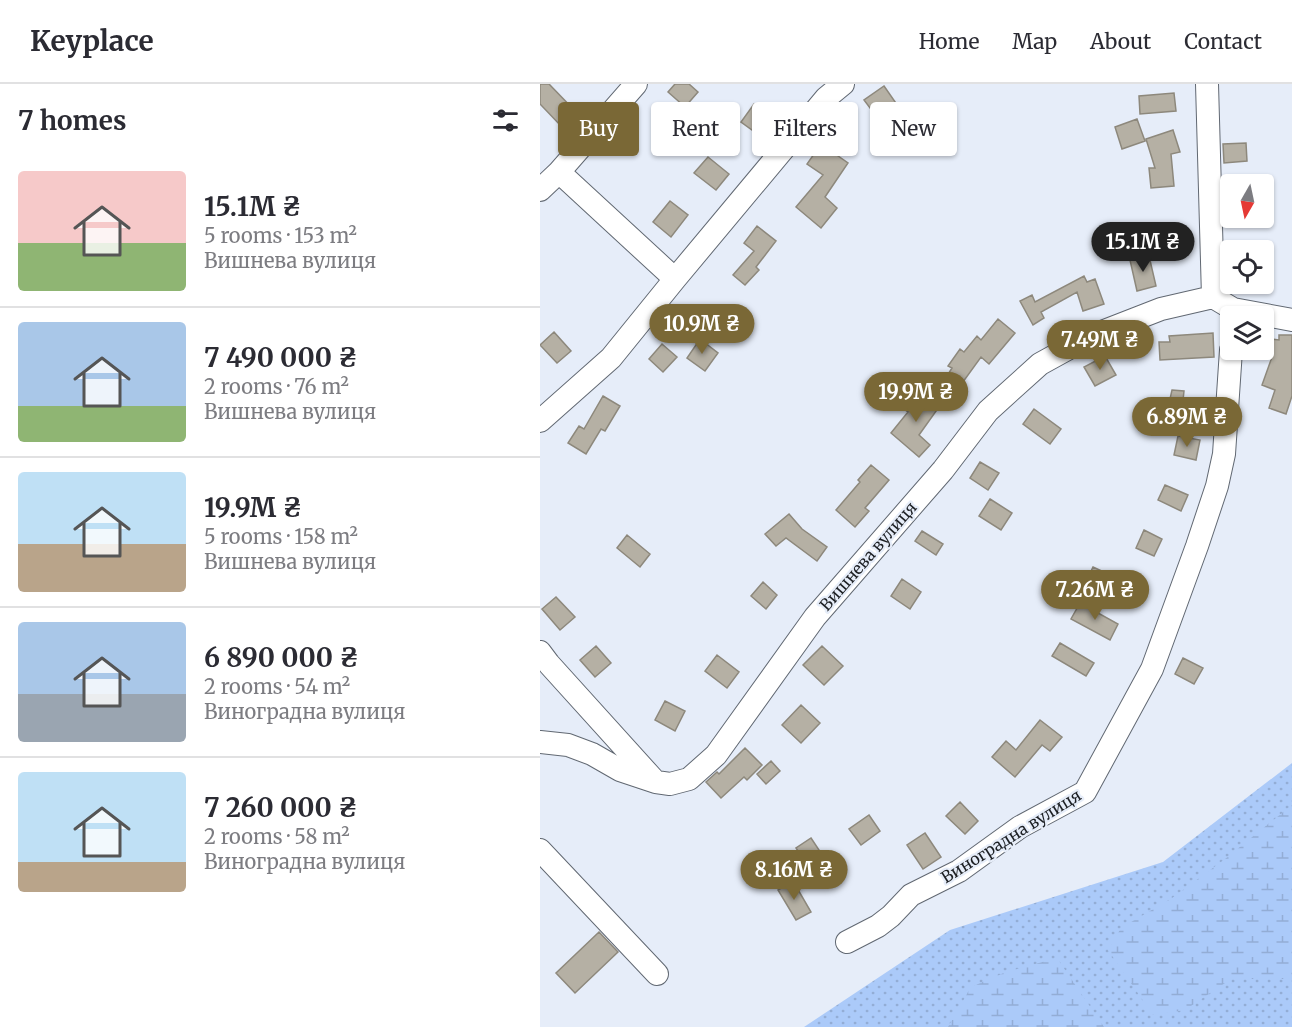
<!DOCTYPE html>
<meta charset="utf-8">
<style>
:root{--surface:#fff;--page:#f7f7f7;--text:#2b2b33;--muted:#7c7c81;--line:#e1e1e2;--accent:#7a6836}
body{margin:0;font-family:Merriweather,serif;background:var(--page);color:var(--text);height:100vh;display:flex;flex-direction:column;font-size:22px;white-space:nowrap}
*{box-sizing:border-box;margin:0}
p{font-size:20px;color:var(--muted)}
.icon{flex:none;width:33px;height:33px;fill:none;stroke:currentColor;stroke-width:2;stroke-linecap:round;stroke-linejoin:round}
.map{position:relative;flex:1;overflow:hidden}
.sheet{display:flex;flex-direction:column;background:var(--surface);width:540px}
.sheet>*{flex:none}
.top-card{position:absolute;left:18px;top:18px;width:570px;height:54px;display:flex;gap:12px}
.needle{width:39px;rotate:189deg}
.buttons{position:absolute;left:680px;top:90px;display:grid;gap:12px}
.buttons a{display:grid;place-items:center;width:54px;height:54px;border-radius:6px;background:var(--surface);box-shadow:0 2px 4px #0004;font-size:30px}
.price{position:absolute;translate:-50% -51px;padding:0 14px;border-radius:21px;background:var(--accent);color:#fff;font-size:20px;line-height:39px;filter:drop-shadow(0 2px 3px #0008)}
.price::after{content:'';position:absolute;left:50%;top:36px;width:18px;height:14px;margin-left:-9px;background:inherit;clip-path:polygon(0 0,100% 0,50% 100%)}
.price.active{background:#222;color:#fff}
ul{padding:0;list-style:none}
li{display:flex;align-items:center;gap:18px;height:150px;padding:0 18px}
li+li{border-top:2px solid var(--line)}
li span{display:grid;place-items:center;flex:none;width:168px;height:120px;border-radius:6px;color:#555}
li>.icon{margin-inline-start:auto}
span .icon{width:72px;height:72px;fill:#fffc;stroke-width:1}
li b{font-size:26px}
h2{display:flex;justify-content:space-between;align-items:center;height:72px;padding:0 18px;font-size:26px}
.pill{padding:0 21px;border-radius:6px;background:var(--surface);box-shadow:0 2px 4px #0004;font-size:21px;line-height:54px}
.pill.active{background:var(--accent);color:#fff}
header{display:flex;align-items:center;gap:36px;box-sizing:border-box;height:84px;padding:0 30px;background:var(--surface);border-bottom:2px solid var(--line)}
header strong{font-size:28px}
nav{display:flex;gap:33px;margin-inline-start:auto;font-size:21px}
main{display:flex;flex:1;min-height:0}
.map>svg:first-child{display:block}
</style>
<header>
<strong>Keyplace</strong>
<nav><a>Home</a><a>Map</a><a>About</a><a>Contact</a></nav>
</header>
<main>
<section class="sheet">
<h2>7 homes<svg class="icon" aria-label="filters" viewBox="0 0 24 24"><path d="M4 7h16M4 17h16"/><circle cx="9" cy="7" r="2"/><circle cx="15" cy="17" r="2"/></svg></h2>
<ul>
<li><span style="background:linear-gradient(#f6c9c9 60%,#8fb573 0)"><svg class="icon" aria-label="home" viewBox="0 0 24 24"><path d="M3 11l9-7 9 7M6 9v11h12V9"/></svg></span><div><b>15.1M ₴</b><p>5 rooms · 153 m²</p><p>Вишнева вулиця</p></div></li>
<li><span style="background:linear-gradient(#a9c7e8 70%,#8fb573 0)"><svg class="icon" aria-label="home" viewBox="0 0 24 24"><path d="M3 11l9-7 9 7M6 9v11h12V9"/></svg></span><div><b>7 490 000 ₴</b><p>2 rooms · 76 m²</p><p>Вишнева вулиця</p></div></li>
<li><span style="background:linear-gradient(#bfe0f5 60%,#b9a48a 0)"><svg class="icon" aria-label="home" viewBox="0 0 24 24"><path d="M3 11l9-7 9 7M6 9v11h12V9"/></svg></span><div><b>19.9M ₴</b><p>5 rooms · 158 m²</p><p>Вишнева вулиця</p></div></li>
<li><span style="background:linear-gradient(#a9c7e8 60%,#9aa5b1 0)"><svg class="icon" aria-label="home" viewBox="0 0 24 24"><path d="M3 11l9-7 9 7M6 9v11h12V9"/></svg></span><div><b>6 890 000 ₴</b><p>2 rooms · 54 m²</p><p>Виноградна вулиця</p></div></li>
<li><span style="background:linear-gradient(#bfe0f5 75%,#b9a48a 0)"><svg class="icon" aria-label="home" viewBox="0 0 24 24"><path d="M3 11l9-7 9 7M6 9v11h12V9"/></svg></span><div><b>7 260 000 ₴</b><p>2 rooms · 58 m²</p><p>Виноградна вулиця</p></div></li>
</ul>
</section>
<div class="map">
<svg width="752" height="943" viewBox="0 0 752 943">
<defs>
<pattern id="grass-dots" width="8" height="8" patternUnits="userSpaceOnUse" patternTransform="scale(1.5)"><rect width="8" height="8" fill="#abcaf9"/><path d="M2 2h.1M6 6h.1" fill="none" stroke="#93add5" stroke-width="1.8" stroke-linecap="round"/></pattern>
<pattern id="wetland-marsh" width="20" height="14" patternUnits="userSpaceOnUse" patternTransform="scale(1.5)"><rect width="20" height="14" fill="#abcaf9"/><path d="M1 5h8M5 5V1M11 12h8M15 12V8" fill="none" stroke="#93add5"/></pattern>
</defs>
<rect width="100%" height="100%" fill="#e6edf9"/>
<!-- grass -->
<path fill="url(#grass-dots)" d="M752,679V943H264L410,846L623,778Z"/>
<!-- wetland -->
<path fill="url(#wetland-marsh)" d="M752,721V895H691L645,926L613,931L568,866L581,844L632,814L685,775Z
M517,874L564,943H408L431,903L466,888Z"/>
<!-- building -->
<path fill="#b5b0a4" stroke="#8d887c" stroke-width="1.5" d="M0,0H9L36,28L21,42L0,20Z
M135,0H149L158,8L145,23L128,8Z
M344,2L358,22L339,36L324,16Z
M634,9L636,27L600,30L599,12Z
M214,20L236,35L223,54L201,38Z
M597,35L605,57L582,65L575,43Z
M633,46L640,68L631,70L634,102L611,104L609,84H615L606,55Z
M706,59L707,77L684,79L683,60Z
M281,60L308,79L285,113L297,124L281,144L256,123L283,91L267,80Z
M168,73L189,90L176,106L154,89Z
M130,117L148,131L131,153L113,138Z
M217,142L236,157L216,183L219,186L205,201L193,191L214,167L204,159Z
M609,172L616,202L597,207L590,176Z
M544,192L547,198L555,195L564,220L543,227L537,208L501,228L504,234L493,241L480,217L492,211L495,218Z
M458,235L475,249L449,280L441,273L420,302L425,305L413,325L394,313L412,284L408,282L420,265L424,268L437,252L441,256Z
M14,248L31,267L17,279L0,261Z
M673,249L674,273L620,276L619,258H630L629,252Z
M739,251H752V312L746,330L729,324L735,306L722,301L732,273L723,272V254L739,256Z
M160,255L178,269L165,287L147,274Z
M122,260L137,273L123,288L109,275Z
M565,272L576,291L555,302L544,283Z
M632,306L644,307L642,326L650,328L645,350L623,346Z
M378,307L399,323L379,351L390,361L379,373L351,349L368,328L364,325Z
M63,312L80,322L65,347L61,345L46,370L28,359L39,342L44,345Z
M494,325L521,345L510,360L483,340Z
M638,352L660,356L656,376L634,371Z
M440,378L459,389L448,406L430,394Z
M331,381L349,396L325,424L329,427L315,443L296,426L320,398L318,396Z
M625,401L648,411L641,427L618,416Z
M450,415L472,429L461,446L439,432Z
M249,430L262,445L287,463L277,477L246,454L236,462L225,450Z
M604,446L622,455L614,472L596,464Z
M382,447L403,460L396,471L375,457Z
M87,451L110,470L100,483L77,464Z
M553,483L592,501L584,518L545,500Z
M362,495L381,508L370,525L351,512Z
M223,498L237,511L226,525L211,512Z
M16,513L35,533L20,546L2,525Z
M540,519L578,540L570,556L531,535Z
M520,559L554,579L546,592L512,572Z
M56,562L71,579L55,593L40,576Z
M282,562L303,582L284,601L263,581Z
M177,571L199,588L187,604L165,587Z
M643,574L663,584L654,600L635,590Z
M125,617L145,627L135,647L115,636Z
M261,621L280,639L261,659L242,641Z
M500,636L522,653L510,667L502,661L475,693L452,673L466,657L476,666Z
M205,664L222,681L207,696L204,693L181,714L166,698L177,688L179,690Z
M231,677L240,687L226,700L217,690Z
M420,718L438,737L425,750L406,732Z
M329,731L340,747L321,761L309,745Z
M385,749L401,773L383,785L367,761Z
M271,754L283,772L268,782L256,764Z
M253,797L271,828L256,836L238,806Z
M59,848L78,868L35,909L16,889Z"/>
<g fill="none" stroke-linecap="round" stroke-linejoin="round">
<defs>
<path id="minor" d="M667,0L673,213
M19,88L135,195
M0,106L19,88L96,0
M0,337L71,274L135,195L286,14L303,0
M0,568L9,580L113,695
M0,658L28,661L52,670L80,686L116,698L130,700L149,695L176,671L275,533L403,386L448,327L500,280L549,253L621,225L673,213L693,225L752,236
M0,766L117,890
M307,858L338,842L351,832L371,811L419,787L480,743L545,708L612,585L657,462L677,402L684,370L691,266"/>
</defs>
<!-- minor casing -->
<use href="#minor" stroke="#616872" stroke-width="24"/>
<!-- minor -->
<use href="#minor" stroke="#fff" stroke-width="22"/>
</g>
<g text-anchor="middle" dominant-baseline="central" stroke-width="4.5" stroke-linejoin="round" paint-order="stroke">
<!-- street labels -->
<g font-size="16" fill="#1c1f23" stroke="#e6edf9">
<text transform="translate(328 472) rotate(-49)">Вишнева вулиця</text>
<text transform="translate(471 752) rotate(-32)">Виноградна вулиця</text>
</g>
</g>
</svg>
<div class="buttons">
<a><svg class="needle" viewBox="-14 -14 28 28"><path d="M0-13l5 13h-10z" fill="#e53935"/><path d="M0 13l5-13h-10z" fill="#7c7c81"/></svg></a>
<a><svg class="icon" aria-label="locate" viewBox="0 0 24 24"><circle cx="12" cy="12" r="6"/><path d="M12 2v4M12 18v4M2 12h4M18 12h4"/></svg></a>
<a><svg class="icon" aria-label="layers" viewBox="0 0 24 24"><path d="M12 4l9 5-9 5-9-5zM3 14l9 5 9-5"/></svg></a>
</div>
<b class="price active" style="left:603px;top:189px">15.1M ₴</b>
<b class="price" style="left:162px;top:271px">10.9M ₴</b>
<b class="price" style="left:560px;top:287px">7.49M ₴</b>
<b class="price" style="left:376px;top:339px">19.9M ₴</b>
<b class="price" style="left:647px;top:364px">6.89M ₴</b>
<b class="price" style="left:555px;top:537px">7.26M ₴</b>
<b class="price" style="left:254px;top:817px">8.16M ₴</b>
<div class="top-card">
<a class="pill active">Buy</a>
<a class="pill">Rent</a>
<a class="pill">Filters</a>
<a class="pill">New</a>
</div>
</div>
</main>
